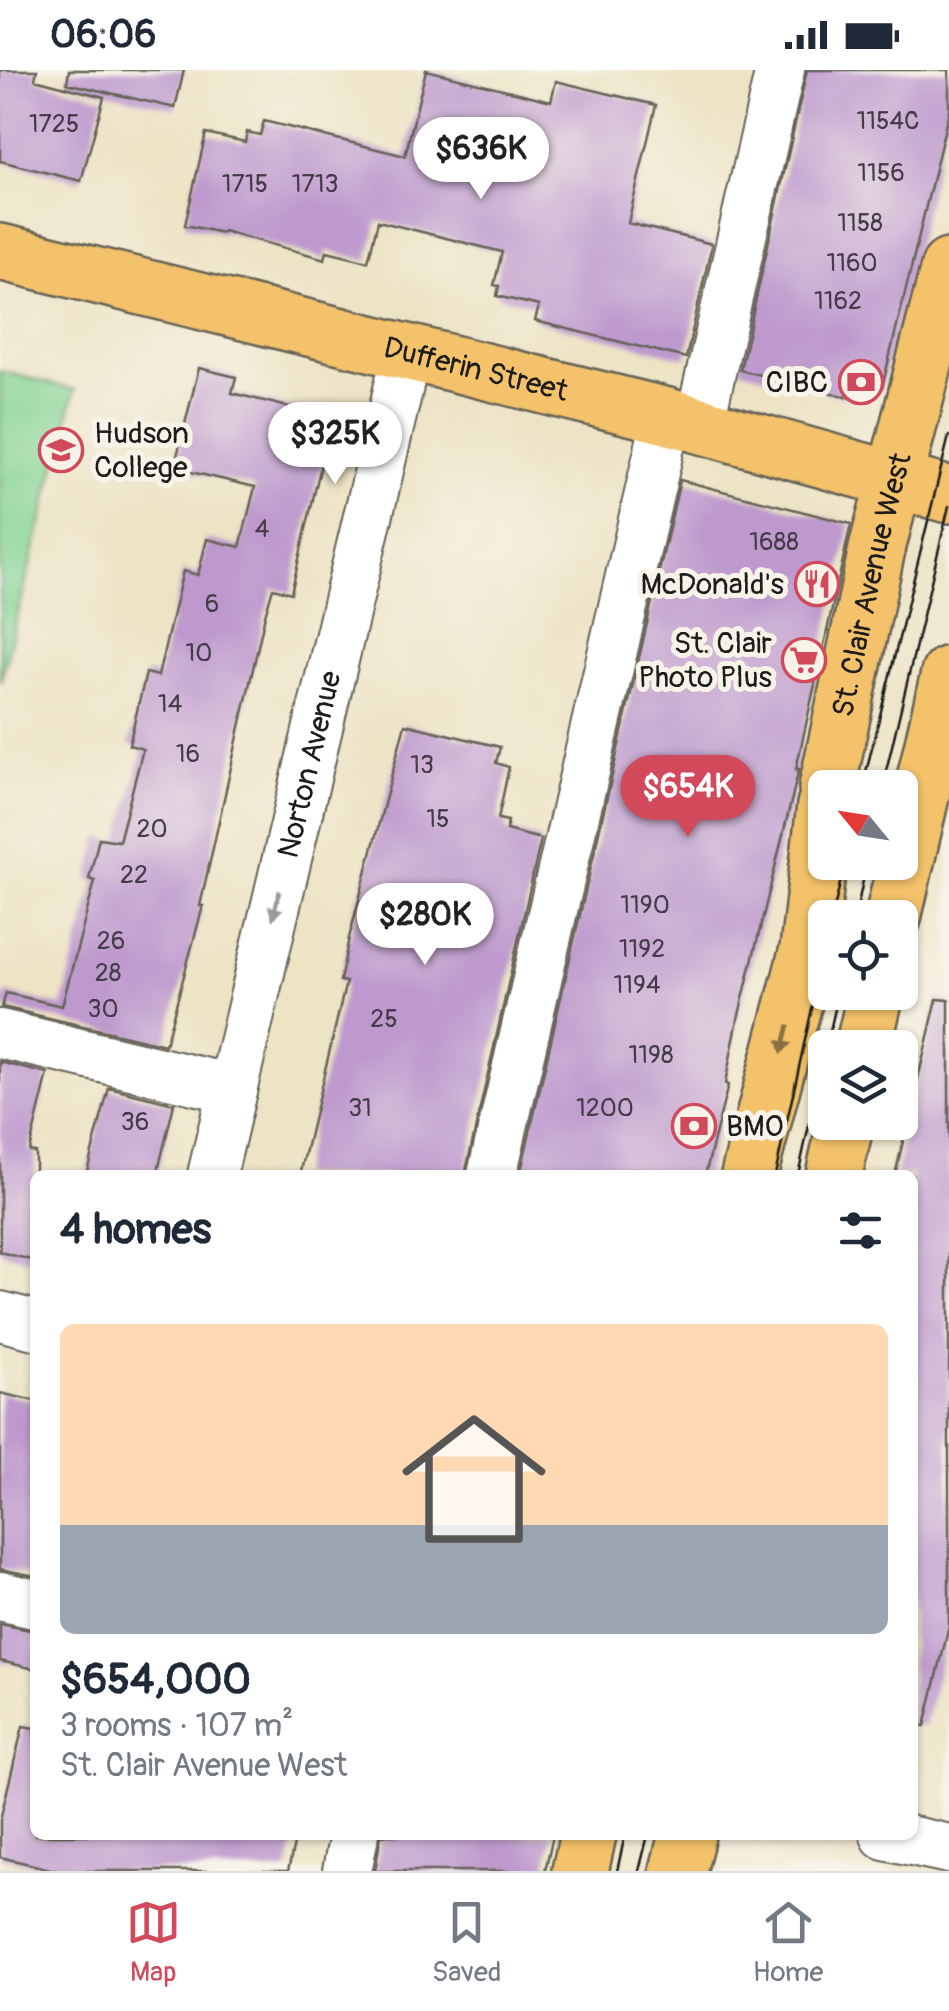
<!DOCTYPE html>
<meta charset="utf-8">
<style>
:root{--surface:#fff;--page:#f6f6f7;--text:#1f2937;--muted:#747a83;--line:#e0e1e3;--accent:#d1495b}
body{margin:0;font-family:Pangolin,sans-serif;background:var(--page);color:var(--text);height:100vh;display:flex;flex-direction:column;font-size:38px;white-space:nowrap}
*{box-sizing:border-box;margin:0}
p{font-size:32px;color:var(--muted)}
.icon{flex:none;width:55px;height:55px;fill:none;stroke:currentColor;stroke-width:2;stroke-linecap:round;stroke-linejoin:round}
.map{position:relative;flex:1;overflow:hidden}
.side{position:absolute;left:30px;top:1100px;width:888px;height:670px;display:flex;flex-direction:column;background:var(--surface);border-radius:15px;box-shadow:0 2px 8px #0004}
.side>*{flex:none}
.needle{width:65px;rotate:300deg}
.tools{position:absolute;left:808px;top:700px;display:grid;gap:20px}
.tools a{display:grid;place-items:center;width:110px;height:110px;border-radius:15px;background:var(--surface);box-shadow:0 2px 8px #0004;font-size:50px}
.price{position:absolute;translate:-50% -85px;padding:0 22px;border-radius:35px;background:#fff;color:#222;font-size:32px;line-height:65px;filter:drop-shadow(0 2px 5px #0008)}
.price::after{content:'';position:absolute;left:50%;top:60px;width:30px;height:22px;margin-left:-15px;background:inherit;clip-path:polygon(0 0,100% 0,50% 100%)}
.price.selected{background:var(--accent);color:#fff}
ul{padding:0;list-style:none}
li{display:grid;align-content:center;gap:20px;height:530px;padding:0 30px}
li+li{border-top:2px solid var(--line)}
li span{display:grid;place-items:center;height:310px;border-radius:15px;color:#555}
li>.icon{margin-inline-start:auto}
span .icon{width:180px;height:180px;fill:#fffc;stroke-width:1}
li b{font-size:42px}
h2{display:flex;justify-content:space-between;align-items:center;height:120px;padding:0 30px;font-size:42px}
.status{display:flex;justify-content:space-between;align-items:center;height:70px;padding:0 50px;background:var(--surface);direction:ltr}
.status svg{height:28px;fill:currentColor}
.tabs{display:flex;justify-content:space-around;align-items:center;height:140px;border-top:2px solid var(--line);background:var(--surface);font-size:28px;color:var(--muted)}
.tabs a{display:grid;justify-items:center;gap:5px}
.tabs .selected{color:var(--accent)}
.map>svg:first-child{display:block}
</style>
<div class="status"><b>06:06</b><svg viewBox="0 0 49 12"><path d="M0 12V9h3v3zM5 12V6h3v6zM10 12V3h3v9zM15 12V0h3v12zM26 1h20v11H26zM47 4h2v5h-2z"/></svg></div>
<div class="map">
<svg width="949" height="1801" viewBox="0 0 949 1801">
<rect width="100%" height="100%" fill="#f7f3e8"/>
<filter id="ink" filterUnits="userSpaceOnUse"><feTurbulence type="fractalNoise" baseFrequency=".01" numOctaves="2"/><feDisplacementMap in="SourceGraphic" scale="20" xChannelSelector="R" yChannelSelector="G"/><feConvolveMatrix kernelMatrix="1 2 1 2 8 2 1 2 1" color-interpolation-filters="sRGB"/></filter>
<filter id="wash" filterUnits="userSpaceOnUse"><feTurbulence type="fractalNoise" baseFrequency=".0048" numOctaves="4" result="noise"/><feDisplacementMap in="SourceGraphic" scale="40" xChannelSelector="R" yChannelSelector="G"/><feGaussianBlur stdDeviation="2.25" result="paint"/><feColorMatrix in="noise" values="0 0 0 0 0 0 0 0 0 0 0 0 0 0 0 0 0 1.4 0 .05"/><feComposite in="paint" operator="in"/></filter>
<g filter="url(#wash)">
<rect width="100%" height="100%" fill="#ede3c5"/>
<!-- green -->
<path fill="#83d494" stroke="#507858" stroke-width="2.5" d="M0,301L75,320L0,613Z"/>
<g id="blocks">
<!-- building -->
<path fill="#bd99ce" d="M0,0H37L35,9L104,27L81,111L0,91Z
M69,0H184L175,38L67,13Z
M426,0L551,31L556,11L656,35L628,153L712,174L686,288L535,251L539,236L497,226L499,216L494,215L502,182L378,151L368,191L327,181L325,189L223,161L222,163L185,155L206,63L245,72L247,62L260,65L264,51L405,86Z
M807,0H949V41L882,318L860,330L740,300Z
M199,298L236,307L232,323L332,348L291,523L273,518L265,545L200,836H203L165,975L2,937L6,923L62,936L95,811L89,809L99,768L119,771L143,679L129,675L146,603L158,606L183,501L198,505L207,469L240,477L255,417L174,398Z
M680,410L851,454L796,699H799L738,949L725,1014L728,1015L705,1105H520Z
M405,654L500,677L496,693L509,697L498,749L508,751L506,760L541,769L465,1105H300L346,912L340,911L349,868Z
M937,929L949,930V1556L925,1656L912,1655V1105H895Z
M0,992L48,1004L29,1081L35,1082V1191L0,1182Z
M109,1018L174,1034L157,1105H86Z
M0,1323L35,1331V1506L0,1499Z
M0,1554L35,1561V1599L0,1591Z
M23,1656L35,1658V1765H296L288,1801H59L0,1787V1750Z
M381,1765H553L545,1801H375Z"/>
</g>
</g>
<g filter="url(#ink)">
<use href="#blocks" fill-opacity="0" stroke="#656257" stroke-width="2.5"/>
<g fill="none" stroke-linecap="round" stroke-linejoin="round">
<defs>
<g id="minor">
<path d="M699,355L780,0"/>
<path d="M0,964L232,1019"/>
<path id="s1" d="M212,1105L407,282"/>
<path d="M492,1105L667,346"/>
<path d="M0,1246L35,1255"/>
<path d="M0,1526L35,1534"/>
<path d="M885,1765L949,1779"/>
<path d="M347,1801L354,1765"/>
</g>
<g id="major">
<path id="s2" d="M0,182L667,346L949,425"/>
<path id="s3" d="M827,718L877,479L949,197"/>
<path d="M893,848L949,604"/>
<path d="M863,978L876,922"/>
<path d="M749,1105L808,879L825,735"/>
<path d="M834,1105L846,1052"/>
<path d="M580,1801L588,1765"/>
<path d="M678,1801L687,1765"/>
</g>
</defs>
<!-- minor casing -->
<use href="#minor" stroke="#656257" stroke-width="52"/>
<!-- major casing -->
<use href="#major" stroke="#656257" stroke-width="60"/>
<!-- minor -->
<use href="#minor" stroke="#fff" stroke-width="48"/>
<!-- major -->
<use href="#major" stroke="#f3c26a" stroke-width="55"/>
<!-- tram -->
<path stroke="#1c1c1c" stroke-width="2.5" d="M862,718L949,366
M882,718L949,436
M832,848L845,792
M855,848L867,792
M826,978L839,922
M775,1105L825,880
M798,1105L825,984
M617,1801L625,1765
M639,1801L648,1765"/>
</g>
<!-- one-way arrows -->
<defs><path id="oneway-solid" d="M-6-.8H1V-3.2L6.5 0L1 3.2V.8H-6Z" transform="scale(2.5)"/></defs>
<use fill="#999" href="#oneway-solid" transform="translate(276 835) rotate(104)"/>
<use fill="#886f43" href="#oneway-solid" transform="translate(785 969) rotate(104)"/>
</g>
<!-- icons -->
<defs>
<symbol id="bank-ring" viewBox="-11 -11 22 22"><circle r="9.5" fill="#f7f3e8" stroke="#d1495b" stroke-width="1.5"/><path d="M-6-4H6V4H-6ZM0-2.3a2.3 2.3 0 1 0 0 4.6a2.3 2.3 0 1 0 0-4.6Z" fill="#d1495b"/></symbol>
<symbol id="school-ring" viewBox="-11 -11 22 22"><circle r="9.5" fill="#f7f3e8" stroke="#d1495b" stroke-width="1.5"/><path d="M0-5L7-2L0 1L-7-2ZM-4 1L0 2.5L4 1V4Q0 6-4 4Z" fill="#d1495b"/></symbol>
<symbol id="restaurant-ring" viewBox="-11 -11 22 22"><circle r="9.5" fill="#f7f3e8" stroke="#d1495b" stroke-width="1.5"/><path d="M-5-6h1v4h1v-4h1v4h1v-4h1v5L-1.5 .5V6h-2V.5L-5-1ZM5-6V6H3V1.5H1.5Q1.5-4 5-6Z" fill="#d1495b"/></symbol>
<symbol id="supermarket-ring" viewBox="-11 -11 22 22"><circle r="9.5" fill="#f7f3e8" stroke="#d1495b" stroke-width="1.5"/><path d="M-6-5.5h2.5l.6 2H6L4.5 2H-2.5L-4.4-4H-6ZM-1.5 3.2a1.3 1.3 0 1 0 .1 0ZM3 3.2a1.3 1.3 0 1 0 .1 0Z" fill="#d1495b"/></symbol>
</defs>
<g fill-rule="evenodd">
<use href="#bank-ring" x="836" y="287" width="50" height="50"/>
<use href="#school-ring" x="36" y="355" width="50" height="50"/>
<use href="#restaurant-ring" x="792" y="489" width="50" height="50"/>
<use href="#supermarket-ring" x="779" y="565" width="50" height="50"/>
<use href="#bank-ring" x="669" y="1031" width="50" height="50"/>
</g>
<g text-anchor="middle" dominant-baseline="central" stroke-width="10" stroke-linejoin="round" paint-order="stroke">
<!-- number labels -->
<g font-size="25" fill="#443b48">
<text x="888" y="51">1154C</text>
<text x="54" y="54">1725</text>
<text x="881" y="103">1156</text>
<text x="245" y="114">1715</text>
<text x="315" y="114">1713</text>
<text x="860" y="153">1158</text>
<text x="852" y="193">1160</text>
<text x="838" y="231">1162</text>
<text x="262" y="459">4</text>
<text x="774" y="472">1688</text>
<text x="212" y="534">6</text>
<text x="199" y="583">10</text>
<text x="170" y="634">14</text>
<text x="188" y="684">16</text>
<text x="422" y="695">13</text>
<text x="438" y="749">15</text>
<text x="152" y="759">20</text>
<text x="134" y="805">22</text>
<text x="645" y="835">1190</text>
<text x="111" y="871">26</text>
<text x="642" y="879">1192</text>
<text x="108" y="903">28</text>
<text x="637" y="915">1194</text>
<text x="103" y="939">30</text>
<text x="384" y="949">25</text>
<text x="651" y="985">1198</text>
<text x="360" y="1038">31</text>
<text x="605" y="1038">1200</text>
<text x="135" y="1052">36</text>
</g>
<!-- street labels -->
<g font-size="30" fill="#1c1c1c" stroke="#f7f3e8">
<text stroke="none"><textPath href="#s2" startOffset="490">Dufferin Street</textPath></text>
<text stroke="none"><textPath href="#s3" startOffset="208">St. Clair Avenue West</textPath></text>
<text stroke="none"><textPath href="#s1" startOffset="422">Norton Avenue</textPath></text>
</g>
<!-- poi labels -->
<g font-size="30" fill="#1c1c1c" stroke="#f7f3e8" text-anchor="end">
<text x="828" y="312">CIBC</text>
<text x="94" y="363" text-anchor="start">Hudson<tspan x="94" dy="34">College</tspan></text>
<text x="784" y="514">McDonald's</text>
<text x="772" y="573">St. Clair<tspan x="772" dy="34">Photo Plus</tspan></text>
<text x="726" y="1056" text-anchor="start">BMO</text>
</g>
</g>
</svg>
<div class="tools">
<a><svg class="needle" viewBox="-14 -14 28 28"><path d="M0-13l5 13h-10z" fill="#e53935"/><path d="M0 13l5-13h-10z" fill="#747a83"/></svg></a>
<a><svg class="icon" aria-label="locate" viewBox="0 0 24 24"><circle cx="12" cy="12" r="6"/><path d="M12 2v4M12 18v4M2 12h4M18 12h4"/></svg></a>
<a><svg class="icon" aria-label="layers" viewBox="0 0 24 24"><path d="M12 4l9 5-9 5-9-5zM3 14l9 5 9-5"/></svg></a>
</div>
<b class="price" style="left:481px;top:132px">$636K</b>
<b class="price" style="left:335px;top:417px">$325K</b>
<b class="price selected" style="left:688px;top:770px">$654K</b>
<b class="price" style="left:425px;top:898px">$280K</b>
<section class="side">
<h2>4 homes<svg class="icon" aria-label="filters" viewBox="0 0 24 24"><path d="M4 7h16M4 17h16"/><circle cx="9" cy="7" r="2"/><circle cx="15" cy="17" r="2"/></svg></h2>
<ul>
<li><span style="background:linear-gradient(#ffd9b3 65%,#9aa5b1 0)"><svg class="icon" aria-label="home" viewBox="0 0 24 24"><path d="M3 11l9-7 9 7M6 9v11h12V9"/></svg></span><div><b>$654,000</b><p>3 rooms · 107 m²</p><p>St. Clair Avenue West</p></div></li>
</ul>
</section>
</div>
<nav class="tabs">
<a class="selected"><svg class="icon" aria-label="map" viewBox="0 0 24 24"><path d="M3 6l6-2 6 2 6-2v14l-6 2-6-2-6 2zM9 4v14M15 6v14"/></svg>Map</a>
<a><svg class="icon" aria-label="saved" viewBox="0 0 24 24"><path d="M7 4h10v16l-5-4-5 4z"/></svg>Saved</a>
<a><svg class="icon" aria-label="home" viewBox="0 0 24 24"><path d="M3 11l9-7 9 7M6 9v11h12V9"/></svg>Home</a>
</nav>
